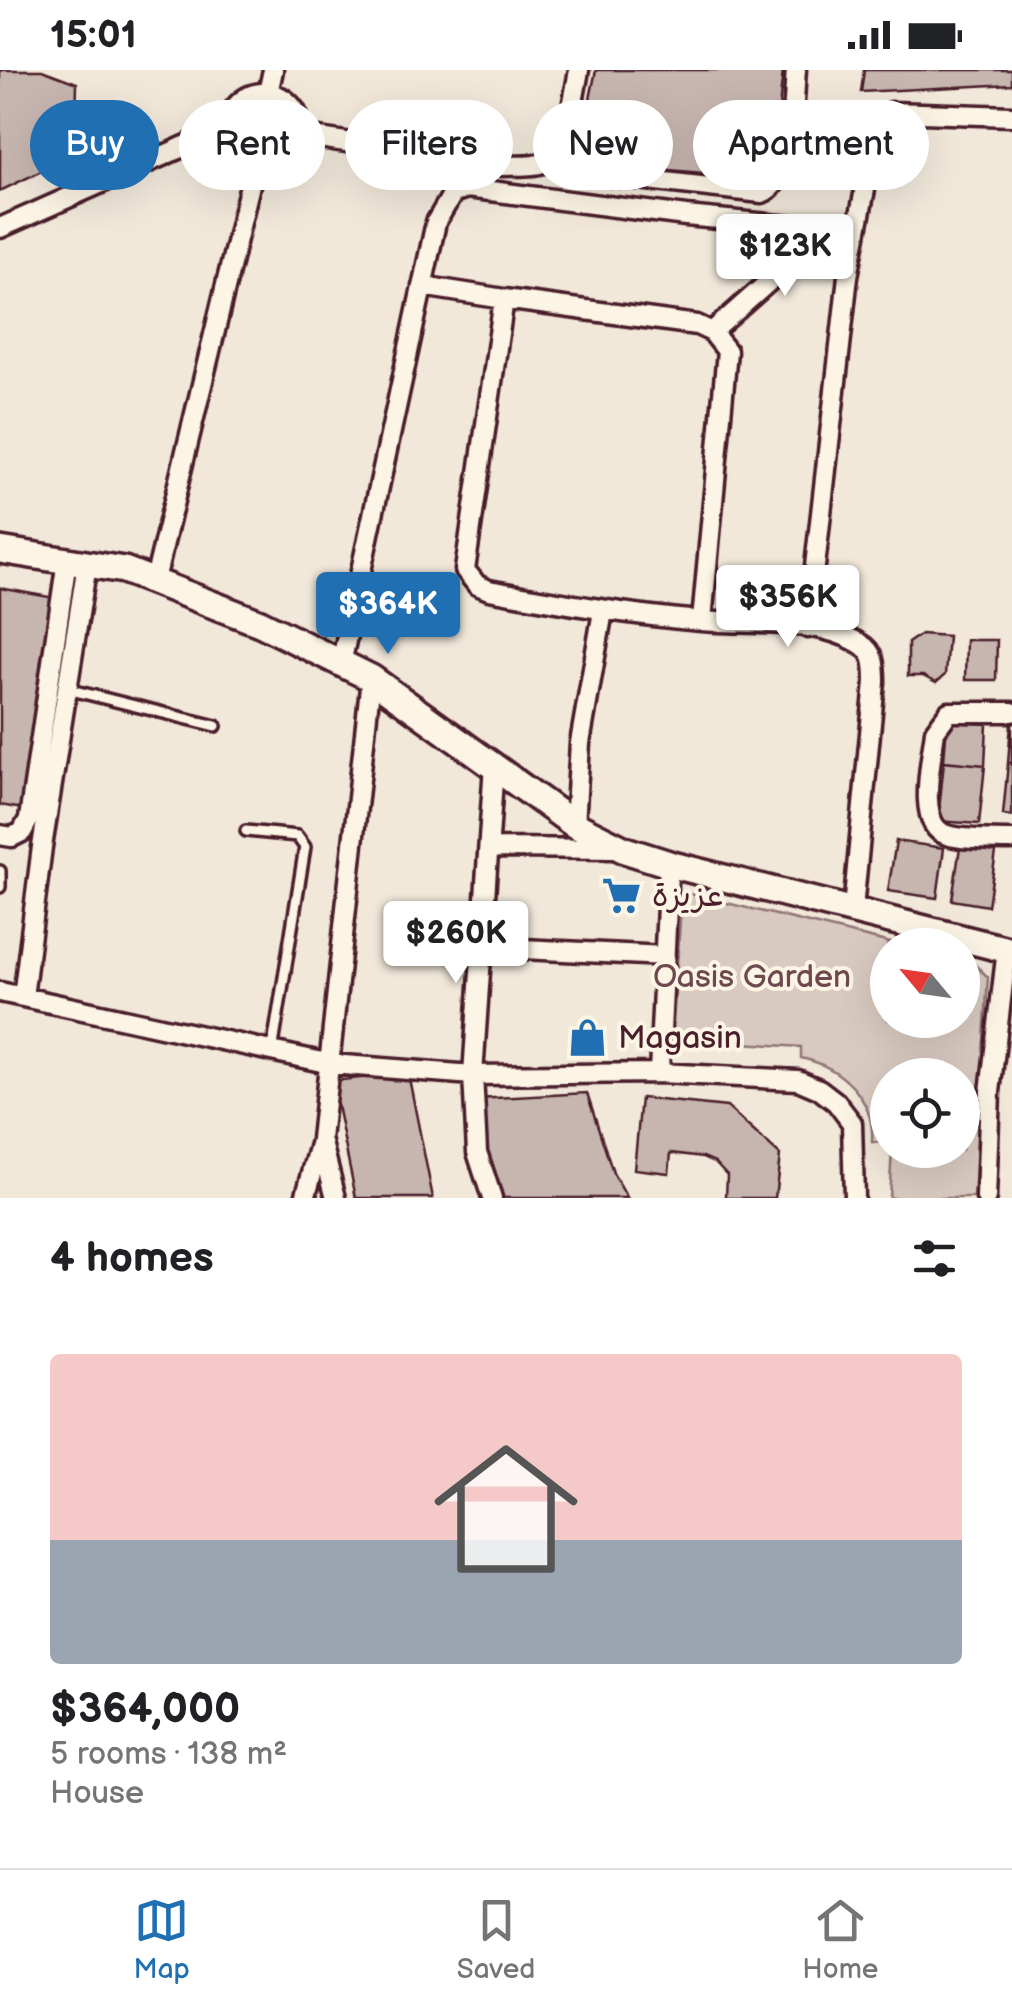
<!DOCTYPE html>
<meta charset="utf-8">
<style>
:root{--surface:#fff;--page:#f6f6f6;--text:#202124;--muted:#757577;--line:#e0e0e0;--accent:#1f6fb2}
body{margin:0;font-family:"Balsamiq Sans","Playpen Sans Arabic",sans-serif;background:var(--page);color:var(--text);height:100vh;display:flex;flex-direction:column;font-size:38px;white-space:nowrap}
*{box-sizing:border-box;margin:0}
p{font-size:32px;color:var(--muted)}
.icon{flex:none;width:55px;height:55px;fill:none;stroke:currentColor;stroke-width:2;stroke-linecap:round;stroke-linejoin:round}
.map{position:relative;height:1128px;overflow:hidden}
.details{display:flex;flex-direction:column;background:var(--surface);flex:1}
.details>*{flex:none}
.top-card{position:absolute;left:30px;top:30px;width:952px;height:90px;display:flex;gap:20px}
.needle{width:65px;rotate:299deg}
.tools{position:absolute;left:870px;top:858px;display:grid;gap:20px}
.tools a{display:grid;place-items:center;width:110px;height:110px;border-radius:50%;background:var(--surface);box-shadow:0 10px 40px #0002;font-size:50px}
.price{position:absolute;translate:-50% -85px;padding:0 22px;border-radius:10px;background:#fff;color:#222;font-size:32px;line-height:65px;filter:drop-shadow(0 2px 5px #0008)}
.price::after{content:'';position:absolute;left:50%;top:60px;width:30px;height:22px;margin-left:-15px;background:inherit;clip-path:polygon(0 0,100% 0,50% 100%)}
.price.selected{background:var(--accent);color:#fff}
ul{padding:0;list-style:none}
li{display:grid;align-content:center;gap:20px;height:530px;padding:0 50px}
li+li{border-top:2px solid var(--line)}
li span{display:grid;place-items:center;height:310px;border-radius:10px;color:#555}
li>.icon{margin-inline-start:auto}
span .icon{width:180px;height:180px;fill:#fffc;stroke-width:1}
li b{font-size:42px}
h2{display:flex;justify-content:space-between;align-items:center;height:120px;padding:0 50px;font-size:42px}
.chip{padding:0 35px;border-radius:45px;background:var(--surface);box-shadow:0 10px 40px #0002;font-size:35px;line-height:90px}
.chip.selected{background:var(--accent);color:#fff}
.status{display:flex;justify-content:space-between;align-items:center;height:70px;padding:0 50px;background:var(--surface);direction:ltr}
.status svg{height:28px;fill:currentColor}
.dock{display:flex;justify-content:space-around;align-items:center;height:140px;border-top:2px solid var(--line);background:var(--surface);font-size:28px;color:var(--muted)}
.dock a{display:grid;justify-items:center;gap:5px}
.dock .selected{color:var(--accent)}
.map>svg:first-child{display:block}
</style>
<div class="status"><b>15:01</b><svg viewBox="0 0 49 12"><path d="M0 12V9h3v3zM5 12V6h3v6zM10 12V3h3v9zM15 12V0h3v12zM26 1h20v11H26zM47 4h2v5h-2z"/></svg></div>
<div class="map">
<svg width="1012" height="1128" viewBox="0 0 1012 1128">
<rect width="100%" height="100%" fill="#f1e8da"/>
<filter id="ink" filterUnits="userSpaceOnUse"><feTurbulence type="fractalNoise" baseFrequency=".01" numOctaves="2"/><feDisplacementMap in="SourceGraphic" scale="20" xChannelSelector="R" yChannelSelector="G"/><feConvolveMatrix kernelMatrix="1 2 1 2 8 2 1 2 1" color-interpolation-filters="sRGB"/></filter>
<g filter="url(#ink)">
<!-- green -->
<path fill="#d8cac0" stroke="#917476" stroke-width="2.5" d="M682,822L899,875H888V950H962L963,891L973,893L988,907L974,1128H889L892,1080H962V1005H888L887,1073L872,1072C875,1029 842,997 801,988V977L672,968Z"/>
<!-- building -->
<path fill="#c7b6af" stroke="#4a1f2b" stroke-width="2.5" d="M0,0H42L77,13L75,85L0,121Z
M596,0H783L772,109L577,92Z
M864,0H1012V14L861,22Z
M0,518L60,529L23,739L0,735Z
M921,564L948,566L945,605L936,613L923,606H908V573Z
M966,570H997L996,610H965Z
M947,652L987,654L985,695L944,691Z
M1011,653H1012V693H1008Z
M944,691L985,695L979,754L938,751Z
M1008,693H1012V746L1003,745Z
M896,771L944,778L937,828L888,821Z
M960,777L996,782L988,836L952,830Z
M408,1003L433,1128H356L332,1011Z
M587,1023L613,1103L627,1128H498L483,1080L477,1029Z
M641,1028L727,1037L780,1085L775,1128H726L727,1105L715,1092L703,1087L671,1083L669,1103L634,1099Z"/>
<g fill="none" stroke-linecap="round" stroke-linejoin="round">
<defs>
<path id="lane" d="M67,619L216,656
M246,761L297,766L305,777L272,982
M0,801V817"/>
<path id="street" d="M268,23L273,0
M228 59a36 36 0 1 1 72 0a36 36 0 1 1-72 0Z
M300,65L502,96C517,95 536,98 549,90C567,79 575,21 579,0
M552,89L594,104L762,123C795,111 793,32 796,0
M0,158L194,72L229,63
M422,216L504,229
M712,262L826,161
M155,510L255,94
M702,551L727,281L712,262L697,255L504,229L465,500L477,515L489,520C560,533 629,545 701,551C750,555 815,547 859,573C875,582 875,595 875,612L853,839
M808,558L848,206L878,53L891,42L1012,46
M341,594L436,152L453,123L467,118L686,146L854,162
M1012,642H949L935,661C932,687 915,756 947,765C967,771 992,769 1012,770
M575,755L580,673L603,541
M0,765L12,767L22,762L29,749L67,490
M489,778L619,779
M482,877L665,886
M0,922L331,994L473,1005L659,1003L798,1010L819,1019L836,1032L852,1053L854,1128
M23,927L42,777L87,494
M659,1003L669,794
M305,1128L321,1071
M336,1128L321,1069L371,608
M492,1128L477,1082L473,1005L494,695
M986,1128L990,1022L1007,879"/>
<path id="secondary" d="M0,480L124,500L260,553L371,608L575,755L625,780L669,794L1012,881"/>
</defs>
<!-- lane casing -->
<use href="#lane" stroke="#4a1f2b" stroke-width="16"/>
<!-- street casing -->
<use href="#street" stroke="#4a1f2b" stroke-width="25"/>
<!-- secondary casing -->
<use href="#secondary" stroke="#4a1f2b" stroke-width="32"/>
<!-- lane -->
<use href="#lane" stroke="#fcf5e5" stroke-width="9"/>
<!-- street -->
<use href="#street" stroke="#fcf5e5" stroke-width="18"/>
<!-- secondary -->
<use href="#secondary" stroke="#fcf5e5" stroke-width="25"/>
</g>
</g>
<!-- icons -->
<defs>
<symbol id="supermarket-bare" viewBox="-9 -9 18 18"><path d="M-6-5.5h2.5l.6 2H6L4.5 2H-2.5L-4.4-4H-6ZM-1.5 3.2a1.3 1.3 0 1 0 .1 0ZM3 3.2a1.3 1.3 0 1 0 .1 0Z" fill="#1f6fb2" stroke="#fcf5e5" stroke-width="2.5" paint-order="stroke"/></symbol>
<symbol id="shop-bare" viewBox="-9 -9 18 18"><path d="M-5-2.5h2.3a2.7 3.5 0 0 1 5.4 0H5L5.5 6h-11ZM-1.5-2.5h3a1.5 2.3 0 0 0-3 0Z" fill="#1f6fb2" stroke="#fcf5e5" stroke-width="2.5" paint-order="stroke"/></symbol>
</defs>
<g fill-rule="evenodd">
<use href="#supermarket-bare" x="594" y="798" width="55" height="55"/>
<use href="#shop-bare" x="560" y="940" width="55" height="55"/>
</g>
<g text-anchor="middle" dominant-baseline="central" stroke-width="8" stroke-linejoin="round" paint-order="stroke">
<!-- poi labels -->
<g font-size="32" fill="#4a1f2b" stroke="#fcf5e5" text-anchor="start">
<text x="652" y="826">عزيزة</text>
<text x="618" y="968">Magasin</text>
</g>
<!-- park labels -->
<g font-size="32" fill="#6e4a50" stroke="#fcf5e5">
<text x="752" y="907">Oasis Garden</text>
</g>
</g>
</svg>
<div class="tools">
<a><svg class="needle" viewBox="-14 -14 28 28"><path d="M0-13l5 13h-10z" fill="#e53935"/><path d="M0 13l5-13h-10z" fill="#757577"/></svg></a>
<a><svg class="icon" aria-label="locate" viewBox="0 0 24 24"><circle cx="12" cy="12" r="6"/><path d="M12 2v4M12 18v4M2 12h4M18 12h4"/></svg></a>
</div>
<b class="price" style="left:785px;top:229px">$123K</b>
<b class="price" style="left:788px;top:580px">$356K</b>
<b class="price selected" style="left:388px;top:587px">$364K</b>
<b class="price" style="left:456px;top:916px">$260K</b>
<div class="top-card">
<a class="chip selected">Buy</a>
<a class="chip">Rent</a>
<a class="chip">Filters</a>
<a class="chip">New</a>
<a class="chip">Apartment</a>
</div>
</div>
<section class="details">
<h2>4 homes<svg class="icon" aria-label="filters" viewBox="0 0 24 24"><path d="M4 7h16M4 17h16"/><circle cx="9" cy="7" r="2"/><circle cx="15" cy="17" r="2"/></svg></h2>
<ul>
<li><span style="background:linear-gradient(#f6c9c9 60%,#9aa5b1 0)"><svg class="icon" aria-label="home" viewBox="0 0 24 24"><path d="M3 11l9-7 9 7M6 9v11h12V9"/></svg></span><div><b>$364,000</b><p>5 rooms · 138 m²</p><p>House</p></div></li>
</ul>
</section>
<nav class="dock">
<a class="selected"><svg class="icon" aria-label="map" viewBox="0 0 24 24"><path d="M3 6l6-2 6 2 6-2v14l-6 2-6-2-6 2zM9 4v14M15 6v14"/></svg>Map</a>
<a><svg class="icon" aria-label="saved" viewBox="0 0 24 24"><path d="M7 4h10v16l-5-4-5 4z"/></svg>Saved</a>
<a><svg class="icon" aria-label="home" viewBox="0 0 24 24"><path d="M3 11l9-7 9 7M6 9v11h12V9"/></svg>Home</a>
</nav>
